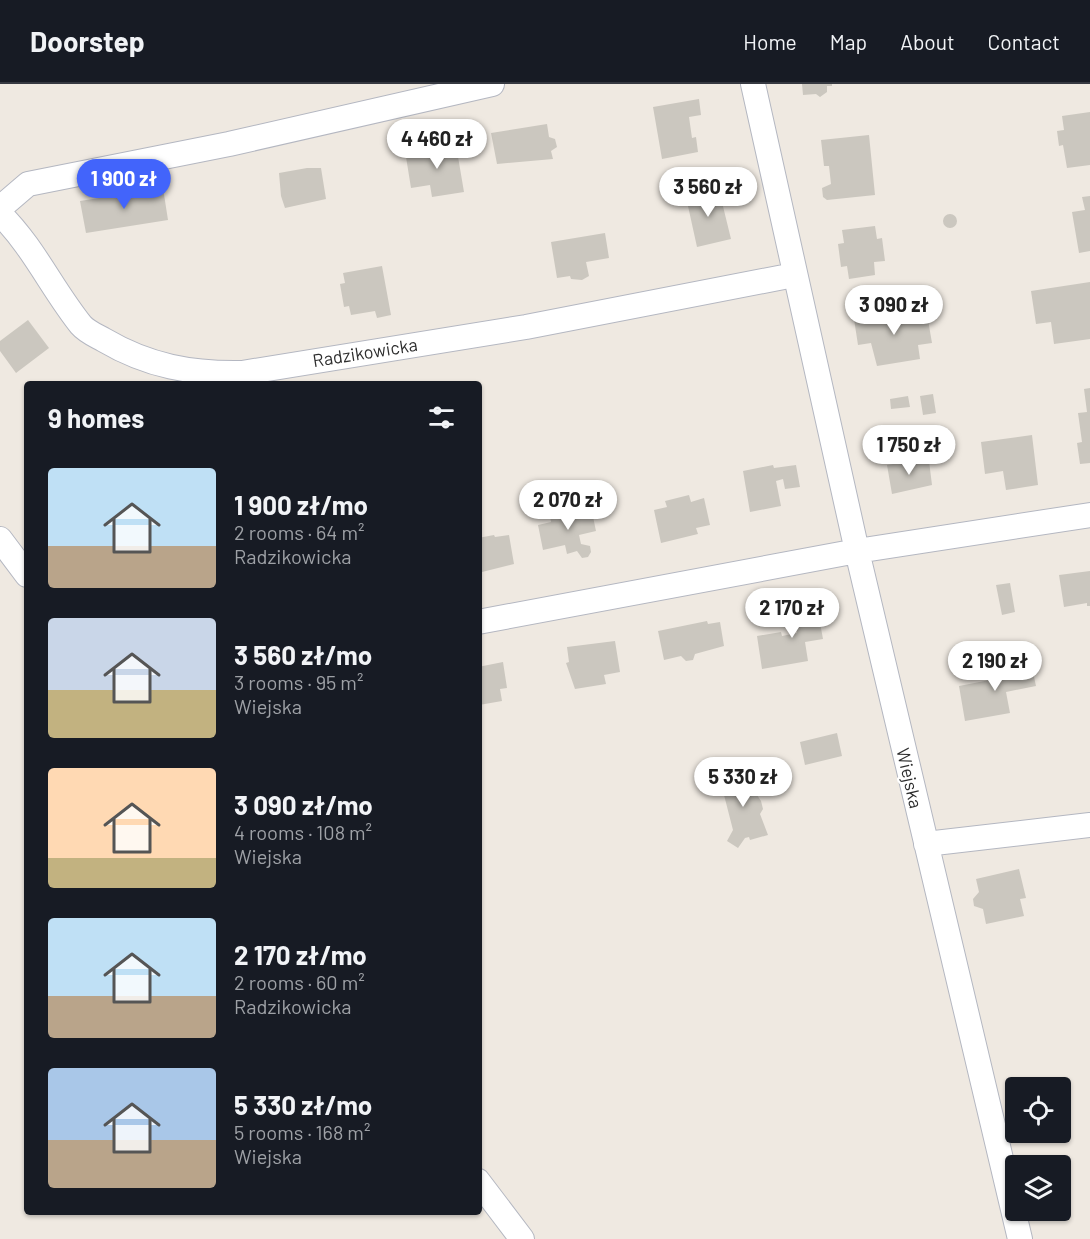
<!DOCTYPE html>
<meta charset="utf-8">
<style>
:root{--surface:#171b24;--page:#20242c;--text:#f1f3f6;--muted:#9ea1a6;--line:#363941;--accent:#4264fb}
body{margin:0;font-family:Barlow,sans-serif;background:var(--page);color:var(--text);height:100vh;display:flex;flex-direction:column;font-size:22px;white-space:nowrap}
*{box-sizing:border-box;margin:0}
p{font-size:20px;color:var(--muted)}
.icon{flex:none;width:33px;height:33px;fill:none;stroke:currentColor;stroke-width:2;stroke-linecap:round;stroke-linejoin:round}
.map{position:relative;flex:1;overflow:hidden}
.side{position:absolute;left:24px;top:297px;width:458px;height:834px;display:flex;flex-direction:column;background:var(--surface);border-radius:6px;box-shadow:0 2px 4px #0004}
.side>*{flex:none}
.fabs{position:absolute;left:1005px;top:993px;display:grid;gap:12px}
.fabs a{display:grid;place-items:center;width:66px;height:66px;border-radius:6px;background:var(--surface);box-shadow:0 2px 4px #0004;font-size:30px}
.price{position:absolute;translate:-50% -51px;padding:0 14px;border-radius:21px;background:#fff;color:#222;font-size:20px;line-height:39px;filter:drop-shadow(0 2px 3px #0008)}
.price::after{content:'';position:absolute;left:50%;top:36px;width:18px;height:14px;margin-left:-9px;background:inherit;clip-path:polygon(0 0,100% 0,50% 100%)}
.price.on{background:var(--accent);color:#fff}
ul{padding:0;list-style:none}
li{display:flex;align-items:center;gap:18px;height:150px;padding:0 24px}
li span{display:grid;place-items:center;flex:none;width:168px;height:120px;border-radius:6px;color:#555}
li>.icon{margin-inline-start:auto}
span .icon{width:72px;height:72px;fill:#fffc;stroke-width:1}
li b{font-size:26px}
h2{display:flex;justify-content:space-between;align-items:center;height:72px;padding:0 24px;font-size:26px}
header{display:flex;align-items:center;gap:36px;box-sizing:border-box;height:84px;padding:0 30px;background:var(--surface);border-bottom:2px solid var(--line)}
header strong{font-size:28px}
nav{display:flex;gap:33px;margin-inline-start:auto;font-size:21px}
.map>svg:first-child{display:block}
</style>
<header>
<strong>Doorstep</strong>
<nav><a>Home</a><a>Map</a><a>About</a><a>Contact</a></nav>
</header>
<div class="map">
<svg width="1090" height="1155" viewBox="0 0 1090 1155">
<rect width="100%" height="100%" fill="#efe9e1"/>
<!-- building -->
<path fill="#cbc7bf" d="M802,0H832V2H827V8L820,13L816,10L803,11Z
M699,15L701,31L689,33L692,54L696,53L698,68L662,75L653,23Z
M1090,28V81L1067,84L1063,61L1059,62L1057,47L1064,46L1062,32Z
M547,40L549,53L555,55L557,63L551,67L553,75L497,80L491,49Z
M869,51L875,111L827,116L823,113L822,104L831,100L829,82H824L821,56Z
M455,55L464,108L432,113L430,101L411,104L406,73L434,69L432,59Z
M307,84H321L326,115L285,124L281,112L279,89Z
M163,104L168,136L86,149L80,117Z
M719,106L731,155L697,163L686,113Z
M1090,112V167L1079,169L1072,128L1085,126L1082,113Z
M943 137a7 7 0 1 1 14 0a7 7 0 1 1-14 0Z
M875,142L877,155L882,154L885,177L874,178L875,191L849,195L847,182L841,183L838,160L844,159L842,146Z
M605,149L609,174L586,178L589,192L582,196L571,195L570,192L557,194L551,158Z
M382,182L391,231L377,234L375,227L351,231L349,222L344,223L340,200L345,199L343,189Z
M1090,198V255L1054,260L1051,238L1036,240L1031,207Z
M912,226L913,232L927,230L932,259L918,261L920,275L877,282L871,259L858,261L854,235Z
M28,236L49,264L16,289L0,267V257Z
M1090,304V379L1080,380L1077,359L1082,358L1078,329L1087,328L1084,305Z
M933,310L936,329L923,331L920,312Z
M908,312L910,323L891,325L890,315Z
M1032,351L1038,401L1006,406L1003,387L985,390L981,358Z
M917,376L929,377L932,401L892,410L887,381Z
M773,381L774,384L796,381L800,403L785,405L783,395L776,397L781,422L750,428L743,387Z
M689,411L691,418L704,414L710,441L696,444L698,450L661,459L654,426L667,423L665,417Z
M591,423L596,447L579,451L581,460L590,462L591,468L588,473L582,474L577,467L567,470L565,461L543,466L538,441L551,438L550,433Z
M494,451L495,453L509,451L514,480L478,489V454Z
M1090,487V522H1087V519L1064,523L1059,491Z
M1010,499L1015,528L1002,531L996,501Z
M816,517L823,555L805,558L808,577L762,585L757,552L781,548L782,552L797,549L792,522Z
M707,537L708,540L720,538L724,562L695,570L693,576L686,577L681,572L664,576L658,547Z
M615,557L620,588L604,591L606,600L575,605L566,579L569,578L567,563Z
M503,578L507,604L500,605L502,617L479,621L478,583Z
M1031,579L1036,602L1006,608L1010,629L965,637L959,602L1000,594L998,585Z
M837,649L842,672L805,681L800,658Z
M755,689L759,707L755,708L761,717L763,725L760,730L768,751L750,756L749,753L745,754L738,764L727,757L733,746L724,711L715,705L722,694L726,696Z
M1019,785L1026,814L1020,815L1024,832L986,840L983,825L974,822L973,815L979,808L976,795Z"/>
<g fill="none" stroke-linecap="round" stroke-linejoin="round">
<defs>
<path id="minor" d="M753,0L857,467L1020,1155
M0,124L28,100L229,60L492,0
M0,130C33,162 52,205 81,241C87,248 97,252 104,256C148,282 192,290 242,289L526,243L794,191
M0,455L27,491
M478,538L857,467L1090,431
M926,760L1090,741
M478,1097L522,1155"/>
</defs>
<!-- minor casing -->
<use href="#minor" stroke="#b4b7c1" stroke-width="26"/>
<!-- minor -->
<use href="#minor" stroke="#fff" stroke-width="24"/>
</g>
<g text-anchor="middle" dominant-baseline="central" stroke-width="4.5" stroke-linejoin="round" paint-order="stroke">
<!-- street labels -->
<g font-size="18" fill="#2e2e2e" stroke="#fff">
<text transform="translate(365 268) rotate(-9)">Radzikowicka</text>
<text transform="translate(910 694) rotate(77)">Wiejska</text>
</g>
</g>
</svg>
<div class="fabs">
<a><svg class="icon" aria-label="locate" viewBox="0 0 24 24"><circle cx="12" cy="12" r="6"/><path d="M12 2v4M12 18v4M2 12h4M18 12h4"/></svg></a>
<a><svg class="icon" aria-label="layers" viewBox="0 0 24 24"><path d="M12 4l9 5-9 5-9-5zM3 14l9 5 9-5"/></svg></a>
</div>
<b class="price" style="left:437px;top:86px">4 460 zł</b>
<b class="price on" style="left:124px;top:126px">1 900 zł</b>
<b class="price" style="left:708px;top:134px">3 560 zł</b>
<b class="price" style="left:894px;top:252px">3 090 zł</b>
<b class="price" style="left:909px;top:392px">1 750 zł</b>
<b class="price" style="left:568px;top:447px">2 070 zł</b>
<b class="price" style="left:792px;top:555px">2 170 zł</b>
<b class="price" style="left:995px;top:608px">2 190 zł</b>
<b class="price" style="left:743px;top:724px">5 330 zł</b>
<section class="side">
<h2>9 homes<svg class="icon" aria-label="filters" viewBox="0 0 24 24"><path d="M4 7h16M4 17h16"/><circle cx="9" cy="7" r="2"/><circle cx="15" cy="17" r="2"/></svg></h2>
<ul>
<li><span style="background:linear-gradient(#bfe0f5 65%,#b9a48a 0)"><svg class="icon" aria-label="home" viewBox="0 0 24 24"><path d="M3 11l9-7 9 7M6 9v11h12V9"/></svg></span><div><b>1 900 zł/mo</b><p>2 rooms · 64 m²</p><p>Radzikowicka</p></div></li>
<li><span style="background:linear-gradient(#c9d6e8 60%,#c2b280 0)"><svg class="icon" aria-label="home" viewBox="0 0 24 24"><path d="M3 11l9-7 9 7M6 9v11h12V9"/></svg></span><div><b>3 560 zł/mo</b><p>3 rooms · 95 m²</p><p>Wiejska</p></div></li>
<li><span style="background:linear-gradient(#ffd9b3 75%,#c2b280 0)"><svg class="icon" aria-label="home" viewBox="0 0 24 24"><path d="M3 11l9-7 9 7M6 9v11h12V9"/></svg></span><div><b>3 090 zł/mo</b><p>4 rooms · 108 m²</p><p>Wiejska</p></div></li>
<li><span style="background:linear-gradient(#bfe0f5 65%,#b9a48a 0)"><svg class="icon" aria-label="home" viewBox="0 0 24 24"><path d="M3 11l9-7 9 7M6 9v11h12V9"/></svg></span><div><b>2 170 zł/mo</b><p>2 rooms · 60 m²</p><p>Radzikowicka</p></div></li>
<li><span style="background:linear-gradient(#a9c7e8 60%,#b9a48a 0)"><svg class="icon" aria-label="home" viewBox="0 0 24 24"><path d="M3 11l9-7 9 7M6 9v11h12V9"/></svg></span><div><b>5 330 zł/mo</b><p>5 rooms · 168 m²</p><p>Wiejska</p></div></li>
</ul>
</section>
</div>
